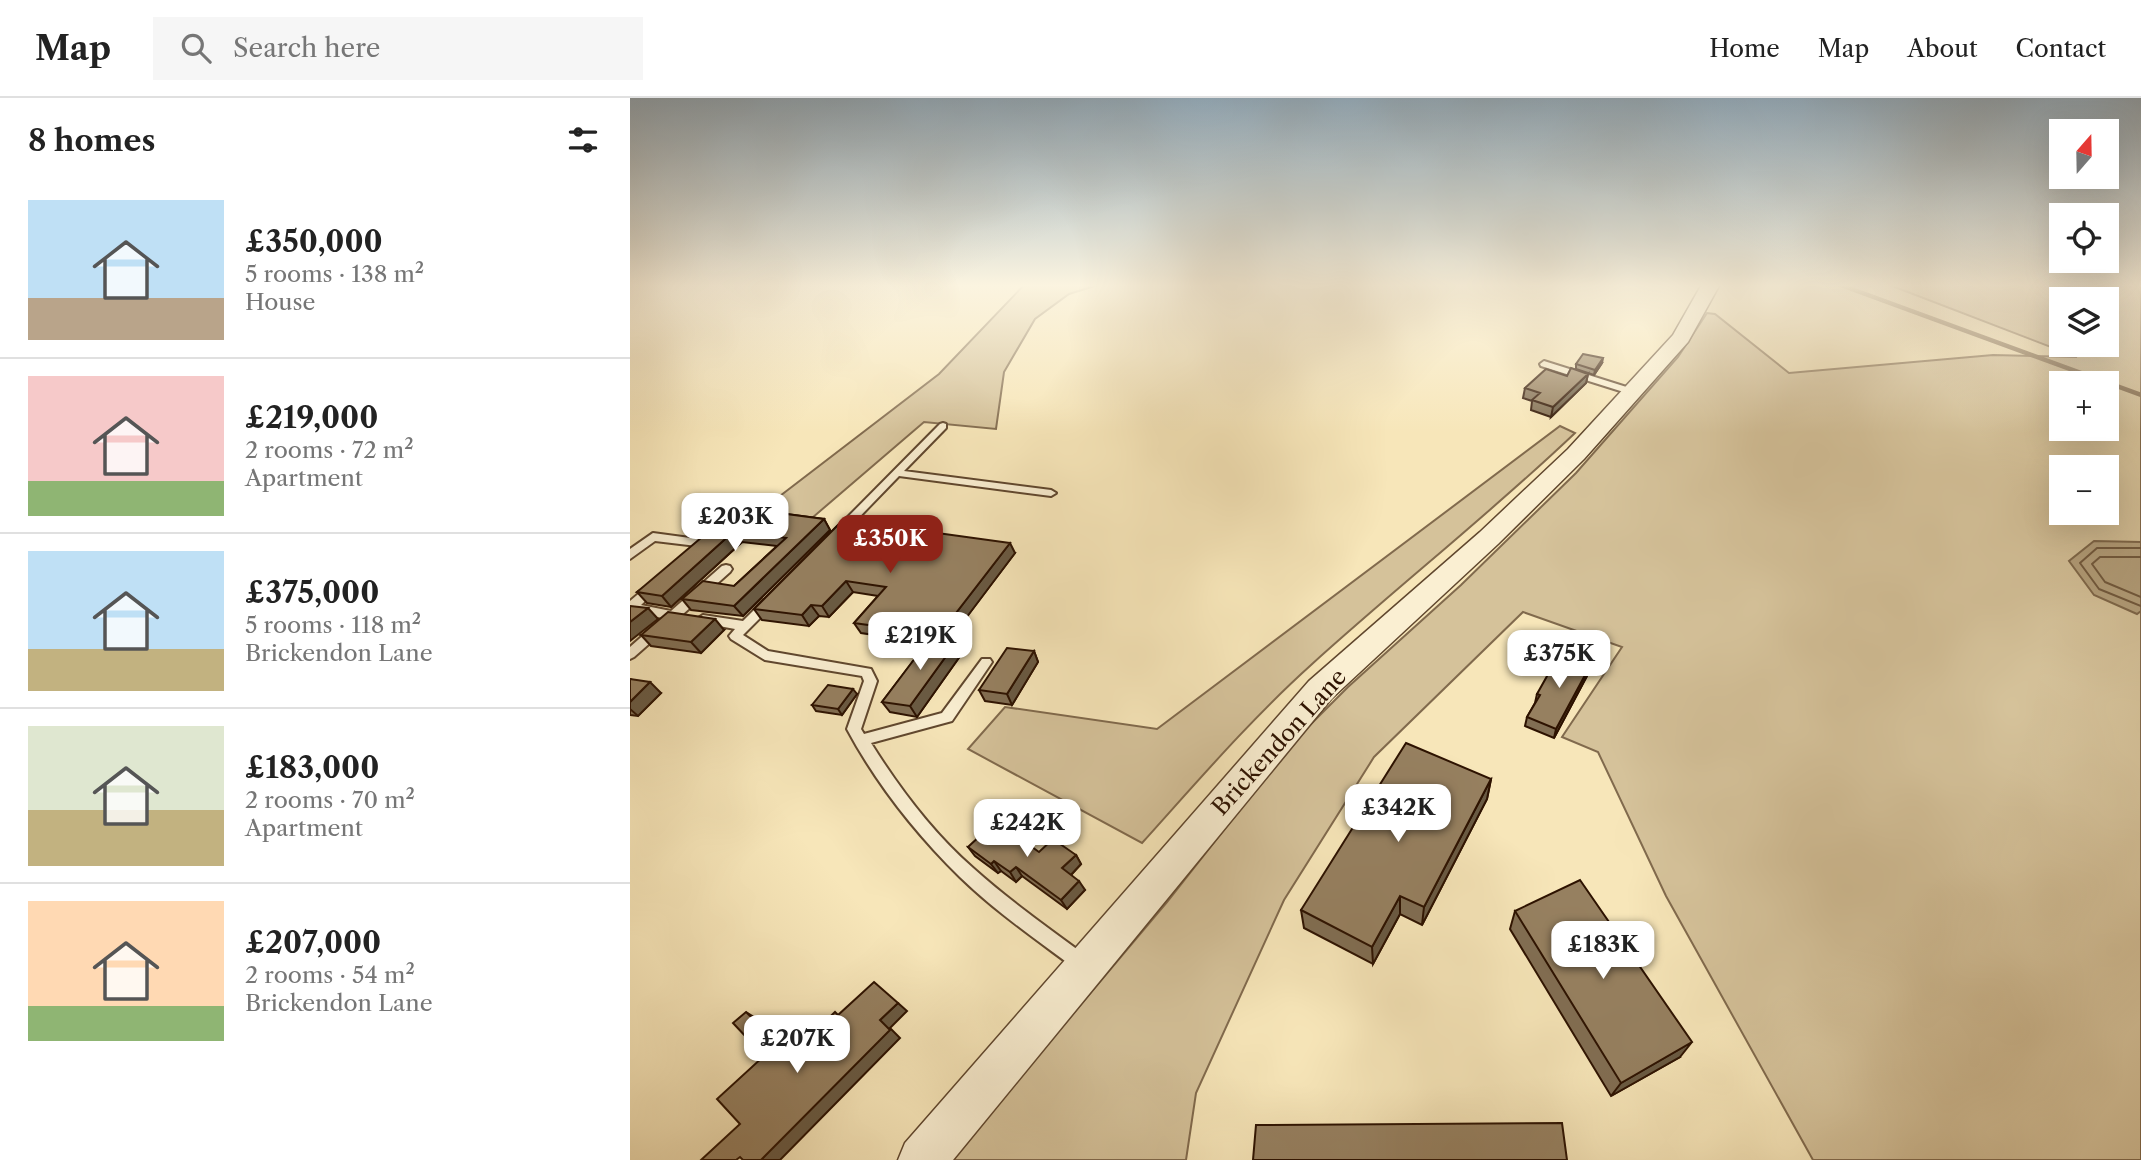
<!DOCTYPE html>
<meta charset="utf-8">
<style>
:root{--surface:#fff;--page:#f6f6f6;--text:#222;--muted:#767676;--line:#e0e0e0;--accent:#8f2418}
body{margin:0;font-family:"Libre Caslon Text",serif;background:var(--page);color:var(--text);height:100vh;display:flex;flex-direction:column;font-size:26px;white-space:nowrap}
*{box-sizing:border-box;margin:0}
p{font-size:23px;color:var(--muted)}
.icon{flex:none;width:38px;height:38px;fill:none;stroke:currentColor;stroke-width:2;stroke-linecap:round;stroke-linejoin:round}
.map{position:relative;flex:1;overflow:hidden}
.drawer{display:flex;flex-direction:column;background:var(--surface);width:630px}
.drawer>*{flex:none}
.needle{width:46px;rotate:20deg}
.controls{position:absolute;left:1419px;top:21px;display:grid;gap:14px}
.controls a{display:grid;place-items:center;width:70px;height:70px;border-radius:0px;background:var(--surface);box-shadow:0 7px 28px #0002;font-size:35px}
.price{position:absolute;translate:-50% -60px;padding:0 16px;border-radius:14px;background:#fff;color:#222;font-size:23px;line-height:46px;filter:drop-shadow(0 2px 4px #0008)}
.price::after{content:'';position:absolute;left:50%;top:42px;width:21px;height:16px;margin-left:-10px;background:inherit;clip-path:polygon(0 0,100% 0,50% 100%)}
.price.on{background:var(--accent);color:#fff}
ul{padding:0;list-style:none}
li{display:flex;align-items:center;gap:21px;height:175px;padding:0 28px}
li+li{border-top:2px solid var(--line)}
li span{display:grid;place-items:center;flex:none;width:196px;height:140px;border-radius:0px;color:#555}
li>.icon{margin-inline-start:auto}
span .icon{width:84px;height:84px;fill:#fffc;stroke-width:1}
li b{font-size:30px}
h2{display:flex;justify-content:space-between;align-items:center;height:84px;padding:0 28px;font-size:30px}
header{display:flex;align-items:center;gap:42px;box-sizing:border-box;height:98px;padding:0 35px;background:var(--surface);border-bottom:2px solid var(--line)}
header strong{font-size:33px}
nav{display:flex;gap:38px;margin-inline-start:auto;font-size:24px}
.search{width:490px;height:63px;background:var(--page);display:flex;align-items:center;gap:18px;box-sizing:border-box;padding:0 24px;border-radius:0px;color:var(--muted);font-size:26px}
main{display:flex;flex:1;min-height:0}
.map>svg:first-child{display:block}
</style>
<header>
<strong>Map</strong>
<div class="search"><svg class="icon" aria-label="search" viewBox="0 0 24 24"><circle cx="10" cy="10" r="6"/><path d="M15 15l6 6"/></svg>Search here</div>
<nav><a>Home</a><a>Map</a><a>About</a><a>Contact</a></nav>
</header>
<main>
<section class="drawer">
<h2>8 homes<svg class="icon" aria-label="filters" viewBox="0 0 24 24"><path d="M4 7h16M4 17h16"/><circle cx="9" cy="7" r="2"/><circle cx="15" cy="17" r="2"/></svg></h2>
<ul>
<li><span style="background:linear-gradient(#bfe0f5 70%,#b9a48a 0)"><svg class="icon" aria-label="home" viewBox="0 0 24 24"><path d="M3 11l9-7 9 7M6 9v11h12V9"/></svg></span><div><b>£350,000</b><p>5 rooms · 138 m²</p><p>House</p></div></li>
<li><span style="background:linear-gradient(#f6c9c9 75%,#8fb573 0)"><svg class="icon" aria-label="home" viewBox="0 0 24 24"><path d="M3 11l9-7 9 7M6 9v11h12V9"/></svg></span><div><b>£219,000</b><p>2 rooms · 72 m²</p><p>Apartment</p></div></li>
<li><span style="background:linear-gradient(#bfe0f5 70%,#c2b280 0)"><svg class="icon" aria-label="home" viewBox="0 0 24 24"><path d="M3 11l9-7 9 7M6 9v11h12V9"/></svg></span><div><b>£375,000</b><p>5 rooms · 118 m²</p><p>Brickendon Lane</p></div></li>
<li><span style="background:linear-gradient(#dfe7d0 60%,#c2b280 0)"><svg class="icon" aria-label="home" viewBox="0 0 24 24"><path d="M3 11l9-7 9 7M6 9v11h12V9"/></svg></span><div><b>£183,000</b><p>2 rooms · 70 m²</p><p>Apartment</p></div></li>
<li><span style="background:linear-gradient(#ffd9b3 75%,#8fb573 0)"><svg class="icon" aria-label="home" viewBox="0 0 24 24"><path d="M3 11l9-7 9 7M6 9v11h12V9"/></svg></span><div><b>£207,000</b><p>2 rooms · 54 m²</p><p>Brickendon Lane</p></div></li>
</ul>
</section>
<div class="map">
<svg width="1511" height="1062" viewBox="0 0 1511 1062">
<rect width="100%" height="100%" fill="#f7e6b9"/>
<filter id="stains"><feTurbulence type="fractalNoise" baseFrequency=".00286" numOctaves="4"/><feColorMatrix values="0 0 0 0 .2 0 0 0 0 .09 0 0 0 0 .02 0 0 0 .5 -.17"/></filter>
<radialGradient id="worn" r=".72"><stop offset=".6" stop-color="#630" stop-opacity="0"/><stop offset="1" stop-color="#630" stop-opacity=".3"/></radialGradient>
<!-- green -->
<path fill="#d5c29a" stroke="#816a4d" stroke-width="2" fill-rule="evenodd" d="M395,186H471L439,196L405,221L374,274L366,331L294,324L182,420L129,414L309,276Z
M1257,186H1511V1062H1183L1036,798L968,654L932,639L992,549L893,514L744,659L654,802L566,995L556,1062H320L537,804L664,643L718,589L831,487L946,375L1048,259L1077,215L1085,216L1159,275L1363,257L1447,259ZM1432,201H1477V247H1432ZM1432,285H1477V331H1432ZM1432,369H1477V415H1432Z
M930,328L945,335C860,416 768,488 681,567C620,622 567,684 512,745L338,651L375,609L527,631Z"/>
<!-- water -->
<path fill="#b29e7a" stroke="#7d6649" stroke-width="2" d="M1464,443L1511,444V513L1507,516L1464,497L1439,463Z"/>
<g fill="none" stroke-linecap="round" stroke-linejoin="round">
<!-- shore -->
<path stroke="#70583d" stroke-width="2" d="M1511,450H1467L1450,465L1469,491L1511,508
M1511,459H1470L1462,466L1475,484L1511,499"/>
<!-- stream -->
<path stroke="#7d6649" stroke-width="4.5" d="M1208,186L1511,297"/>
<defs>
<path id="service" d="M914,263L1006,292L1007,294L1000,296L911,268L910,266Z
M313,325L316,326V330L274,373L421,392L426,395L421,398L269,378L212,437H204L203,435L204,433L310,326Z
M23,435L75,442L81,446C77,451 74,453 68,452L67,448L25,443L0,461V451Z
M96,467L100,468L102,471L100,474L53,516L52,521L46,522L4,559L0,561V549L33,520L0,514V503L19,487L23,486L29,490L11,507L41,513L92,468Z
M138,501L142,502L144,505L142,508L113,537L138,553L241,571L247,583L231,631L234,636L312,615L352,561H360L362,564L360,567L322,623L241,645C269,690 303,735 343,770C380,803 419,831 459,860L462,866L459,872L453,875L447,872C407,842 366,814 330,779C286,736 246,685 217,631L234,583L232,578L135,562L101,541L99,538L105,531L73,525L67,521L73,517L113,523L134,502Z"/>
<path id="tertiary" d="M1072,186H1090L1058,244L954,361L868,446L701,601L323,1062H268L275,1045L679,583L850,434L938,351L1043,237Z"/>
</defs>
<!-- service casing -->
<use href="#service" stroke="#60472e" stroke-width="4"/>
<!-- tertiary casing -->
<use href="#tertiary" stroke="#60472e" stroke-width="3"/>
<!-- service -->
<use href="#service" fill="#faefd2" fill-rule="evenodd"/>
<!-- tertiary -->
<use href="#tertiary" fill="#faefd2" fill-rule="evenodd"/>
</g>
<!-- wall -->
<path fill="#816e53" stroke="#2d1200" stroke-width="2" d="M972,265L964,277L946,271V266Z
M958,276L956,285L921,319L901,312L902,303L893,300L895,290L937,278Z
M126,412L194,421L200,432L113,518L61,512L52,501L104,488L147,448L112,444L41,509L17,505L7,494Z
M213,422L385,455L319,542L327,543L333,554L287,619L260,614L252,604L297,545L231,535L224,525L248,498L223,494L199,519L189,518L179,528L132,522L124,511Z
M94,532L71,555L21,548L11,537Z
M404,553L408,564L382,607L355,603L349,592Z
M958,576L924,640L895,628L897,619L905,605L907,596Z
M0,581L31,595L8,618L0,617Z
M227,596L212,617L186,613L182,607Z
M861,681L857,701L792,827L770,816L743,866L674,830L671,812Z
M338,749L446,757L451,766L441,777L455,792L437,811L392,778L386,784L371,773L368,775L345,758Z
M885,813L1050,959L981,998L880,831Z"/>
<!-- shaded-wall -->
<path fill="#695a43" stroke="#2d1200" stroke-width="2" d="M973,260L972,265L964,277L965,272Z
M958,276L956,285L921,319L923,309Z
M194,421L200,432L113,518L104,508Z
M104,433L112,444L41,509L32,498Z
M380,445L385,455L315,548L309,537Z
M216,483L223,494L199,519L192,508Z
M181,507L189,518L179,528L172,517Z
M18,510L28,521L0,543V524Z
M85,521L94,532L71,555L61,544Z
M327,543L333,554L287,619L280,608Z
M404,553L408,564L382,607L377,596Z
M961,566L958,576L924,640L926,631Z
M20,584L31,595L8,618L0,611V604Z
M223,591L227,596L212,617L208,611Z
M861,681L857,701L792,827L794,809Z
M446,757L451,766L438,780L432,770Z
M364,763L371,773L368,775L361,766Z
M386,769L392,778L386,784L380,774Z
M449,783L455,792L437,811L431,802Z
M770,798V816L743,866L742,849Z
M268,905L277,913L260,930L270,940L150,1062H131L250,922Z
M116,914L127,921L172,964L160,957Z
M1062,944L1050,959L981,998L991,985Z"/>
<!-- building -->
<path fill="#968060" stroke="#2d1200" stroke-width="2" d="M953,256L973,260L965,272L946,266Z
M941,270L958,276L923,309L902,302L910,295L895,290L916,271L937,278Z
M117,401L126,412L194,421L104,508L52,501L73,483L104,488L156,440L104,433L32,498L7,494Z
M213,422L380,445L309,537L224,525L256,489L216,483L192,508L181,507L172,517L124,511Z
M0,508L18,510L0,524Z
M38,514L85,521L61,544L11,537Z
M301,539L327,543L280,608L252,604Z
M377,550L404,553L377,596L349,592Z
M930,555L961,566L926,631L897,619L910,597L907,596Z
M0,581L20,584L0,604Z
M198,587L223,591L208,611L182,607Z
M776,645L861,681L794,809L770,798L742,849L671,812Z
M366,723L409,754L423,741L446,757L432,770L449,783L431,802L386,769L380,774L364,763L361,766L338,749Z
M950,782L1062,944L991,985L885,813Z
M244,884L268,905L250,922L260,932L131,1062H113L110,1059L106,1062H71L110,1026L87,1001L134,958L103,925L116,914L160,957L205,914L208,917Z
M932,1025L937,1062H623L626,1027Z"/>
<!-- sky -->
<linearGradient id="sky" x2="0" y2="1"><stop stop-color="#92abbc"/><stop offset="0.56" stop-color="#fbf4e0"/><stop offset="1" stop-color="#fbf4e0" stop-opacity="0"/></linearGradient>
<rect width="1511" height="335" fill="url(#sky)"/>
<g text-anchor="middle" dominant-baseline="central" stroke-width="5" stroke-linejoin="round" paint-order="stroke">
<!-- street labels -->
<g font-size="23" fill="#2d1200" stroke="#faefd2">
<text transform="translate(649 644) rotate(-48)">Brickendon Lane</text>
</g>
</g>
<rect width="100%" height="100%" filter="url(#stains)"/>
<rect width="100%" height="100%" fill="url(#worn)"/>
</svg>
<div class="controls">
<a><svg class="needle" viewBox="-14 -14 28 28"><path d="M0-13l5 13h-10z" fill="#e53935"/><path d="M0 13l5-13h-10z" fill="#767676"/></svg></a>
<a><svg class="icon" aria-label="locate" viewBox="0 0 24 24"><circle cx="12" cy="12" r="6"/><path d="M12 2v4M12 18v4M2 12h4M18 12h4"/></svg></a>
<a><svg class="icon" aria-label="layers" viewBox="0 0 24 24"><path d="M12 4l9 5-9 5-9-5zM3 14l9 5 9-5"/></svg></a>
<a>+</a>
<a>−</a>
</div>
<b class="price" style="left:105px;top:455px">£203K</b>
<b class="price on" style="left:260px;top:477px">£350K</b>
<b class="price" style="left:290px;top:574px">£219K</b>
<b class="price" style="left:929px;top:592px">£375K</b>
<b class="price" style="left:768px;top:746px">£342K</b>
<b class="price" style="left:397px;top:761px">£242K</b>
<b class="price" style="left:973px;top:883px">£183K</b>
<b class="price" style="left:167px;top:977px">£207K</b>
</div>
</main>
